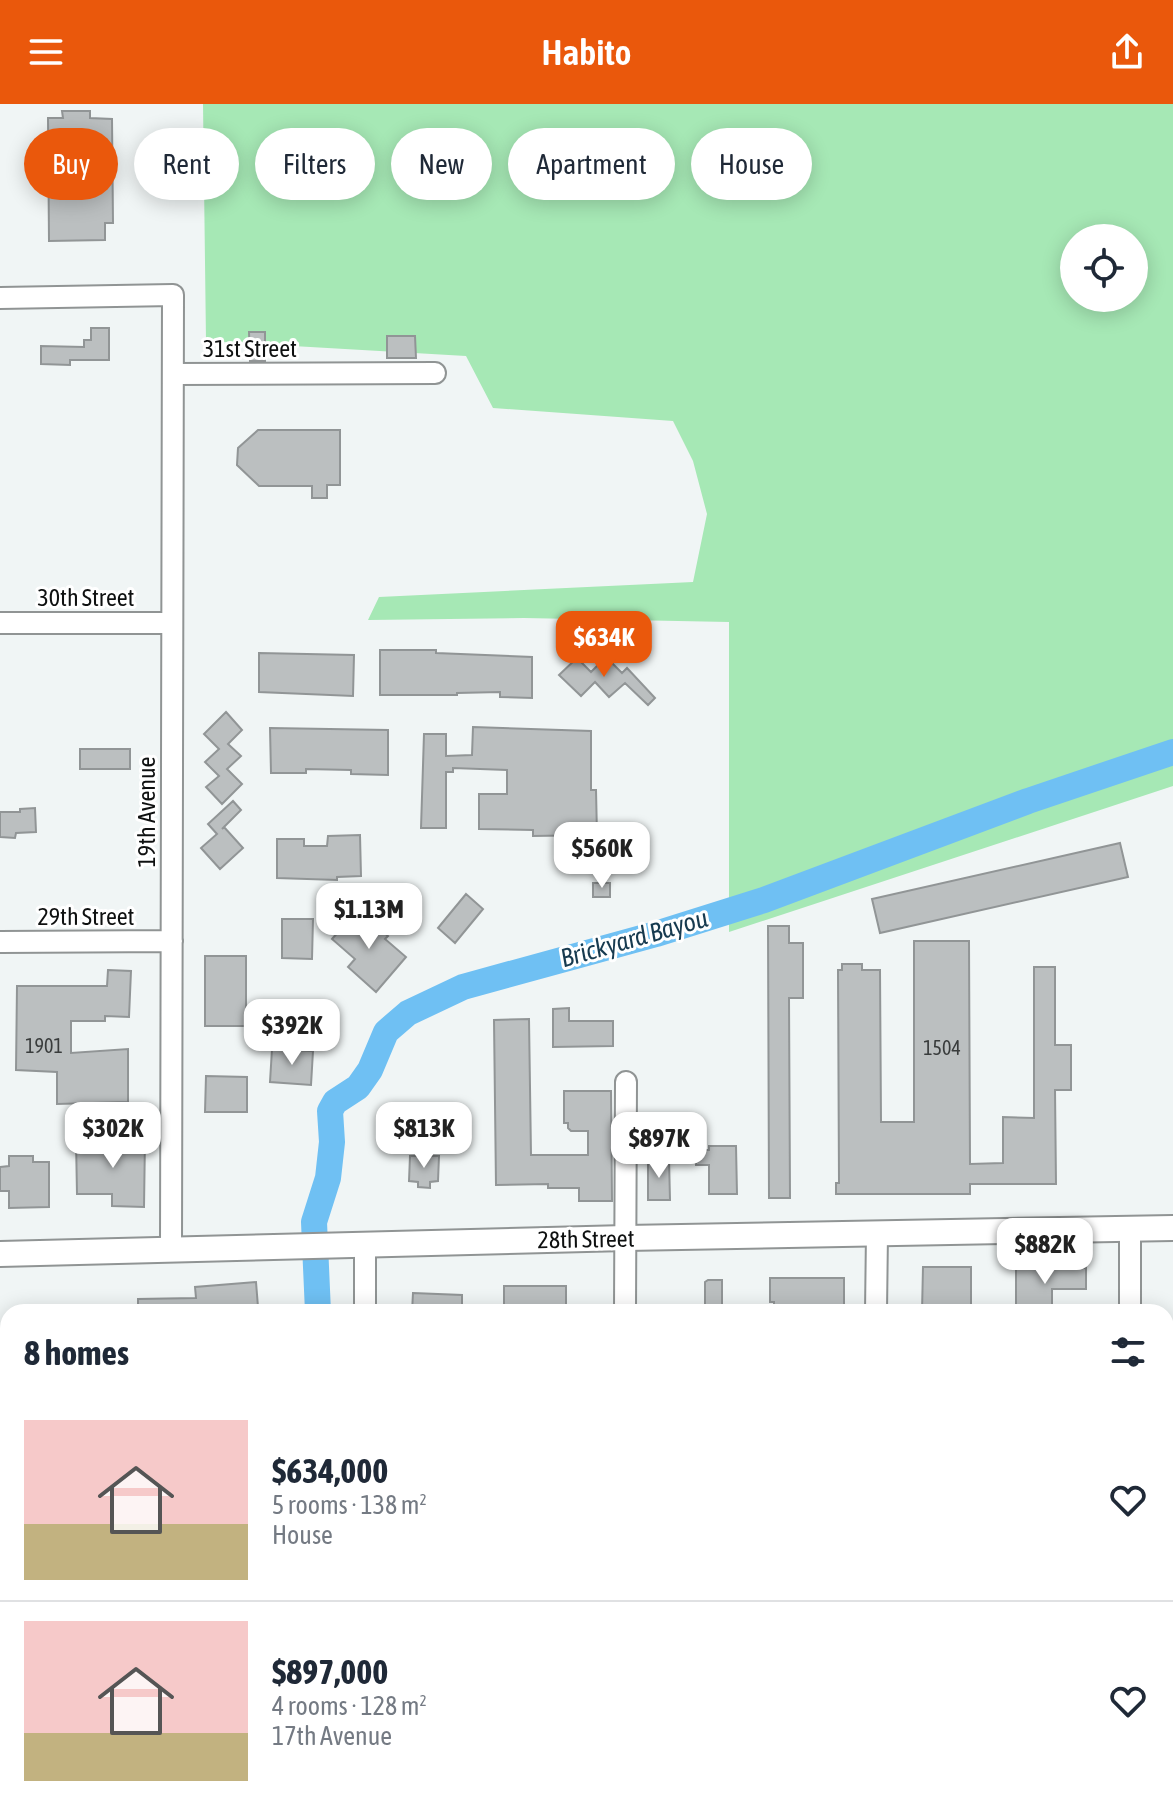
<!DOCTYPE html>
<meta charset="utf-8">
<style>
:root{--surface:#fff;--page:#f2f2f3;--text:#1f2937;--muted:#747a83;--line:#e0e1e3;--accent:#ea580c}
body{margin:0;font-family:"Asap Condensed",sans-serif;background:var(--page);color:var(--text);height:100vh;display:flex;flex-direction:column;font-size:30px;white-space:nowrap}
*{box-sizing:border-box;margin:0}
p{font-size:26px;color:var(--muted)}
.icon{flex:none;width:44px;height:44px;fill:none;stroke:currentColor;stroke-width:2;stroke-linecap:round;stroke-linejoin:round}
.map{position:relative;flex:1;overflow:hidden}
.drawer{position:absolute;left:0px;top:1200px;width:1174px;height:514px;display:flex;flex-direction:column;background:var(--surface);border-radius:24px 24px 0 0;box-shadow:0 4px 20px #0003}
.drawer>*{flex:none}
.top-card{position:absolute;left:24px;top:24px;width:1126px;height:72px;display:flex;gap:16px}
.fabs{position:absolute;left:1060px;top:120px;display:grid;gap:16px}
.fabs a{display:grid;place-items:center;width:88px;height:88px;border-radius:50%;background:var(--surface);box-shadow:0 4px 20px #0003;font-size:40px}
.price{position:absolute;translate:-50% -68px;padding:0 18px;border-radius:16px;background:#fff;color:#222;font-size:26px;line-height:52px;filter:drop-shadow(0 2px 4px #0008)}
.price::after{content:'';position:absolute;left:50%;top:48px;width:24px;height:18px;margin-left:-12px;background:inherit;clip-path:polygon(0 0,100% 0,50% 100%)}
.price.current{background:var(--accent);color:#fff}
ul{padding:0;list-style:none}
li{display:flex;align-items:center;gap:24px;height:200px;padding:0 24px}
li+li{border-top:2px solid var(--line)}
li span{display:grid;place-items:center;flex:none;width:224px;height:160px;border-radius:0px;color:#555}
li>.icon{margin-inline-start:auto}
span .icon{width:96px;height:96px;fill:#fffc;stroke-width:1}
li b{font-size:34px}
h2{display:flex;justify-content:space-between;align-items:center;height:96px;padding:0 24px;font-size:34px}
.chip{padding:0 28px;border-radius:36px;background:var(--surface);box-shadow:0 4px 20px #0003;font-size:28px;line-height:72px}
.chip.current{background:var(--accent);color:#fff}
header{display:flex;justify-content:space-between;align-items:center;height:104px;padding:0 24px;background:var(--accent);color:#fff;font-size:36px;font-weight:600}
.map>svg:first-child{display:block}
</style>
<header><svg class="icon" aria-label="menu" viewBox="0 0 24 24"><path d="M4 6h16M4 12h16M4 18h16"/></svg>Habito<svg class="icon" aria-label="share" viewBox="0 0 24 24"><path d="M12 15V3M7 8l5-5 5 5M5 13v7h14v-7"/></svg></header>
<div class="map">
<svg width="1173" height="1713" viewBox="0 0 1173 1713">
<rect width="100%" height="100%" fill="#f0f5f5"/>
<!-- green -->
<path fill="#a6e8b5" fill-rule="evenodd" d="M203,0H1173V682L729,828V518L524,514L368,516L379,493L693,478L707,410L693,357L673,317L493,304L466,252L206,237ZM1074,134H1134V194H1074Z"/>
<g fill="none" stroke-linecap="round" stroke-linejoin="round">
<!-- river -->
<path stroke="#6fc0f3" stroke-width="26" d="M318,1208L314,1118L328,1074L332,1038L330,1007L335,998L358,983L370,966L386,928L408,909L463,883L656,830L764,796L1028,697L1173,648
M0,1475H8"/>
</g>
<!-- building -->
<path fill="#bbbfc0" stroke="#919596" stroke-width="2" d="M62,7H90V14L112,15L113,119H105V136L49,137L48,14H63Z
M91,224H109V256H70V261L41,260V242L84,243V236H91Z
M249,228H265V257H250Z
M387,232H415L416,254H387Z
M258,326H340V381H327V394H312V382H259L237,361L238,344Z
M380,546H436V549L532,553V594L500,593V588L457,589V591H380Z
M259,549L354,551L353,592L259,588Z
M606,553L622,569L627,564L655,594L648,601L625,579L609,593L595,578L581,592L559,571L577,554L591,568Z
M226,608L242,626L228,640L241,652L227,665L242,680L222,700L206,683L219,672L205,658L219,645L204,630Z
M473,623L591,627V686H596L597,731L533,732V726L479,725V690H507V666L453,664V668H446V724H421L424,630H446V652L472,651Z
M270,624L388,626V671L351,670V666L306,665V669H271Z
M80,645H130V665H80Z
M233,697L241,706L222,725L224,723L243,744L220,765L201,744L217,730L208,720Z
M35,704L36,728L16,729L15,734L0,733V708H20V705Z
M360,731L361,772L337,773V776L277,774V735H304V742H327L328,732Z
M1120,739L1128,773L880,829L872,795Z
M593,779H610V793H593Z
M466,790L483,805L455,839L438,824Z
M357,807L388,832L385,835L406,853L376,888L348,863L355,855L332,835Z
M282,815H313L312,855L282,854Z
M768,822H789V839H803V894H789L790,1094H769Z
M914,837H969L970,1060L1003,1059V1013L1034,1014V863H1055V941H1071V986H1055L1056,1080H970V1090H836V1079H839L838,866H842V860H862V866H880L881,1018H914Z
M205,852H246V922H205Z
M108,866L131,867L129,913L105,912V917H71V949L128,945V998L57,1000V968L16,966L17,882H107Z
M569,904V917H613V942L553,943V905Z
M529,915L531,1051H588V1027H571L568,1024V1019H564V987H611L612,1097H579V1084H548V1080L496,1081L494,916Z
M272,945L313,947L311,981L270,978Z
M206,972L247,973V1008H205Z
M111,1033L145,1034L144,1103L112,1102V1090H77L76,1036H111Z
M709,1042H736L737,1090H709V1061H696L695,1046H709Z
M9,1052H33V1058H49V1103L9,1104V1087H0V1063L9,1062Z
M410,1052H439L438,1077L430,1078V1084L418,1083V1078L409,1077Z
M648,1055H669L670,1096H648Z
M923,1163H971V1208H922Z
M1016,1164H1086V1185H1052V1208H1016Z
M770,1174H844V1203H774V1198H770Z
M708,1176H722V1208H705V1178Z
M256,1178L258,1203L191,1208H138V1195L196,1194L195,1183Z
M504,1182H566V1208H504Z
M413,1189L462,1191V1208H412Z"/>
<g fill="none" stroke-linecap="round" stroke-linejoin="round">
<defs>
<path id="minor" d="M0,194L173,191L171,1145
M173,270L435,269
M0,519H172
M0,838L172,837
M1130,1125V1208
M365,1140V1208
M625,1208L626,978
M876,1208L877,1129
M1166,1480H1173
M619,1706V1713
M875,1706V1713
M1133,1706V1713
M105,1713V1706
M362,1713V1706"/>
<path id="major" d="M0,1150L626,1134L1173,1124"/>
</defs>
<!-- minor casing -->
<use href="#minor" stroke="#909494" stroke-width="24"/>
<!-- major casing -->
<use href="#major" stroke="#909494" stroke-width="28"/>
<!-- minor -->
<use href="#minor" stroke="#fff" stroke-width="20"/>
<!-- major -->
<use href="#major" stroke="#fff" stroke-width="24"/>
</g>
<g text-anchor="middle" dominant-baseline="central" stroke-width="6" stroke-linejoin="round" paint-order="stroke">
<!-- number labels -->
<g font-size="20" fill="#393c3c">
<text x="44" y="941">1901</text>
<text x="942" y="943">1504</text>
</g>
<!-- street labels -->
<g font-size="24" fill="#0e1010" stroke="#fff">
<text x="250" y="244">31st Street</text>
<text x="86" y="493">30th Street</text>
<text transform="translate(146 708) rotate(-90)">19th Avenue</text>
<text x="86" y="812">29th Street</text>
<text transform="translate(586 1135) rotate(-1)">28th Street</text>
</g>
<!-- water labels -->
<g font-size="26" font-style="italic" fill="#183b50" stroke="#fff">
<text transform="translate(634 834) rotate(-16)">Brickyard Bayou</text>
</g>
</g>
</svg>
<div class="fabs">
<a><svg class="icon" aria-label="locate" viewBox="0 0 24 24"><circle cx="12" cy="12" r="6"/><path d="M12 2v4M12 18v4M2 12h4M18 12h4"/></svg></a>
</div>
<b class="price current" style="left:604px;top:575px">$634K</b>
<b class="price" style="left:602px;top:786px">$560K</b>
<b class="price" style="left:369px;top:847px">$1.13M</b>
<b class="price" style="left:292px;top:963px">$392K</b>
<b class="price" style="left:113px;top:1066px">$302K</b>
<b class="price" style="left:424px;top:1066px">$813K</b>
<b class="price" style="left:659px;top:1076px">$897K</b>
<b class="price" style="left:1045px;top:1182px">$882K</b>
<div class="top-card">
<a class="chip current">Buy</a>
<a class="chip">Rent</a>
<a class="chip">Filters</a>
<a class="chip">New</a>
<a class="chip">Apartment</a>
<a class="chip">House</a>
</div>
<section class="drawer">
<h2>8 homes<svg class="icon" aria-label="filters" viewBox="0 0 24 24"><path d="M4 7h16M4 17h16"/><circle cx="9" cy="7" r="2"/><circle cx="15" cy="17" r="2"/></svg></h2>
<ul>
<li><span style="background:linear-gradient(#f6c9c9 65%,#c2b280 0)"><svg class="icon" aria-label="home" viewBox="0 0 24 24"><path d="M3 11l9-7 9 7M6 9v11h12V9"/></svg></span><div><b>$634,000</b><p>5 rooms · 138 m²</p><p>House</p></div><svg class="icon" aria-label="heart" viewBox="0 0 24 24"><path d="M12 20l-8-8c-3-5 5-10 8-4 3-6 11-1 8 4z"/></svg></li>
<li><span style="background:linear-gradient(#f6c9c9 70%,#c2b280 0)"><svg class="icon" aria-label="home" viewBox="0 0 24 24"><path d="M3 11l9-7 9 7M6 9v11h12V9"/></svg></span><div><b>$897,000</b><p>4 rooms · 128 m²</p><p>17th Avenue</p></div><svg class="icon" aria-label="heart" viewBox="0 0 24 24"><path d="M12 20l-8-8c-3-5 5-10 8-4 3-6 11-1 8 4z"/></svg></li>
</ul>
</section>
</div>
